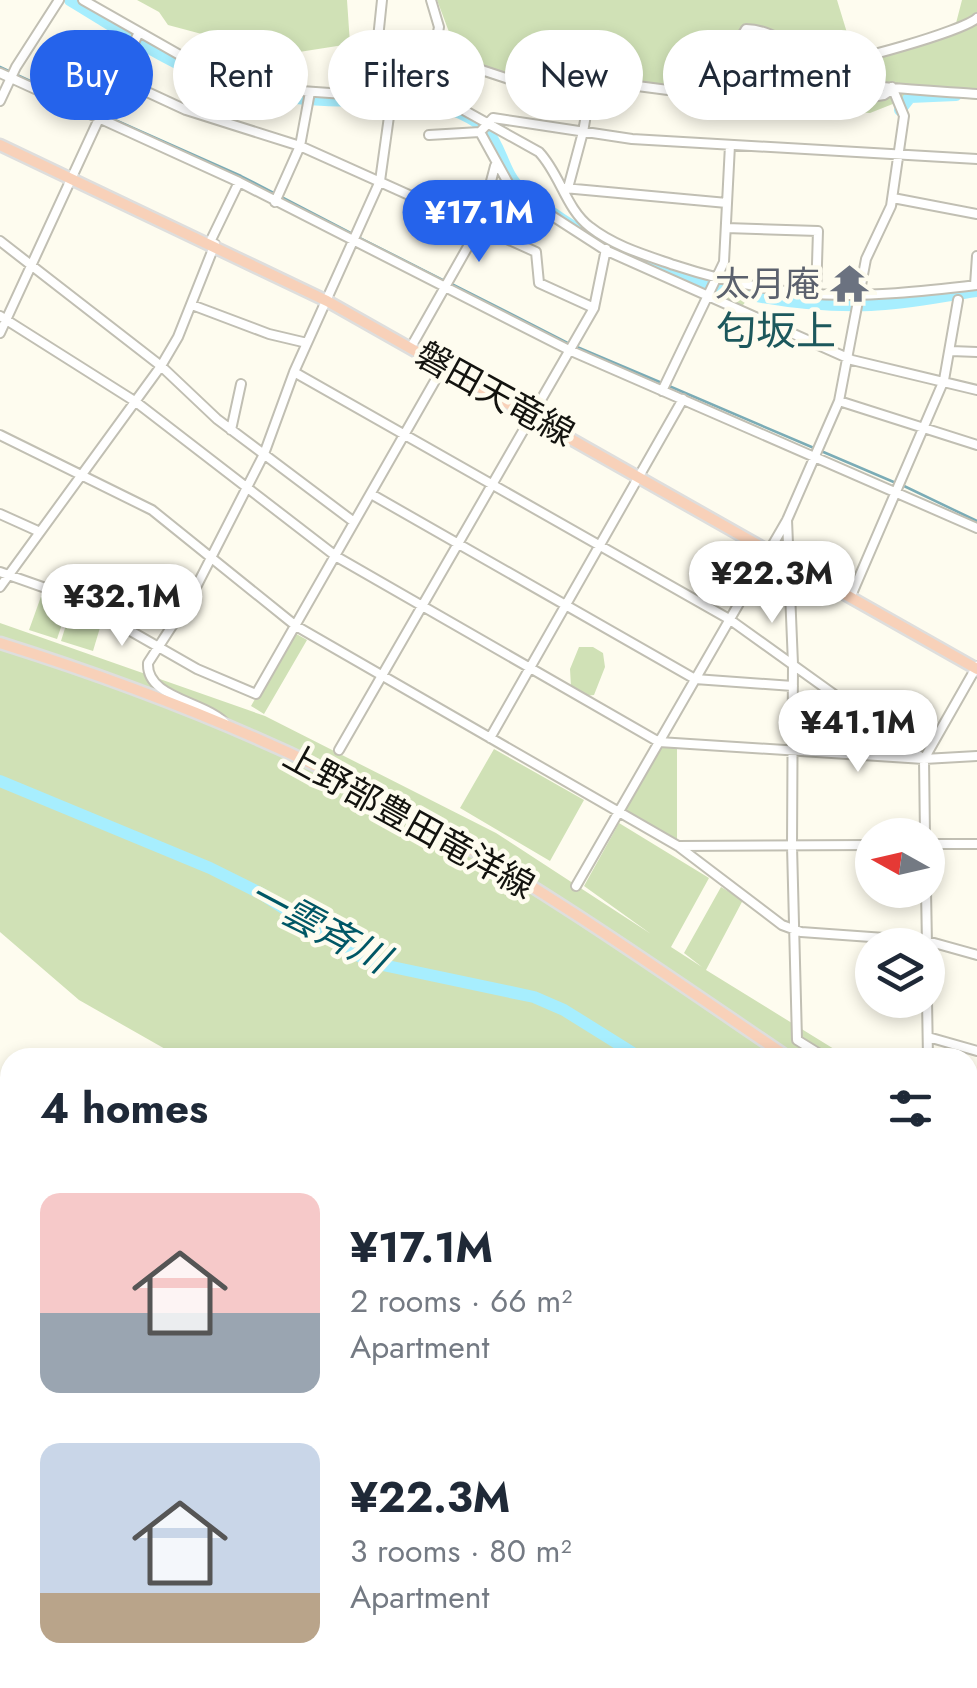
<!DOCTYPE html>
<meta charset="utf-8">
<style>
:root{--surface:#fff;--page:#f2f2f3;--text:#1f2937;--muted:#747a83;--accent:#2563eb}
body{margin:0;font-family:Jost,"Noto Sans JP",sans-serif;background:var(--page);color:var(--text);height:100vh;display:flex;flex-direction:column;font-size:38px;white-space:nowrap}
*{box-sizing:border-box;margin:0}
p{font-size:32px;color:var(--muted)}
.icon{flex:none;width:55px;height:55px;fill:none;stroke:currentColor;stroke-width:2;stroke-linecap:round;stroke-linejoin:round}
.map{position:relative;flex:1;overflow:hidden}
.sheet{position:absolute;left:0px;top:1048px;width:978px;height:642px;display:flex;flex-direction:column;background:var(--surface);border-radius:30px 30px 0 0;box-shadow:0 5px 15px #0003}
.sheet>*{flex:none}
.banner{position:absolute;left:30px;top:30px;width:918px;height:90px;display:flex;gap:20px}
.needle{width:65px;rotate:278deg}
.buttons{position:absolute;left:855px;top:818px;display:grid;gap:20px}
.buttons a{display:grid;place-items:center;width:90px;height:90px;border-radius:50%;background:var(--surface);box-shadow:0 5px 15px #0003;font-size:50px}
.price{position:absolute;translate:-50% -85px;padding:0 22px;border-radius:35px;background:#fff;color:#222;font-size:32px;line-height:65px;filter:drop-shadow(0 2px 5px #0008)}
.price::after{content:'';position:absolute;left:50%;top:60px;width:30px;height:22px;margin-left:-15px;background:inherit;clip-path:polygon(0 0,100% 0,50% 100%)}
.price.on{background:var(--accent);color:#fff}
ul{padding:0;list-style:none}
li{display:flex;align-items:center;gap:30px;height:250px;padding:0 40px}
li span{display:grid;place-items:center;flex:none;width:280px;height:200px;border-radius:20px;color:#555}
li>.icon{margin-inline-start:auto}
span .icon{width:120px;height:120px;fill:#fffc;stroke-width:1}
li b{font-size:42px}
h2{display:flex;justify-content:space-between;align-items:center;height:120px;padding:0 40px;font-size:42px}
.pill{padding:0 35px;border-radius:45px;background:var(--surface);box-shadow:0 5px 15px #0003;font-size:35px;line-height:90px}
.pill.on{background:var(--accent);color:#fff}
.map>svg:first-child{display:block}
</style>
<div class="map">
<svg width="977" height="1688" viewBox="0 0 977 1688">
<rect width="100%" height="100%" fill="#fefcef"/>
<!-- green -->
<path fill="#d0e1b6" d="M137,0H347L350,44L280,55L168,25L159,12Z
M437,0H837L855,59L954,31L962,0H977V95L913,96L870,113L805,109L732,91L665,95L621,85L637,82L632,78L529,83L490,75L458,56Z
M641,259L712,280L810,300V309L747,300L739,310L708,297V291L642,264Z
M43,591L66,596L80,608L75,620L63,621L57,639L29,630Z
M87,610L102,621L93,651L61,641L66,625L80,621Z
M0,623L265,716L496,833L651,934L584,886L619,823L709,878L671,947L702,967L684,953L721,887L743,900L706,970L847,1057L290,1058L265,1050L174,1054L79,1000L0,932Z
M293,632L307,640L264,714L251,706Z
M579,647H593L603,653L605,667L594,695L585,696L571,687L570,669Z
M663,745L677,748V840L625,810Z
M494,749L584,800L550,861L460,808Z
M968,1131L977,1137V1328L968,1327Z
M0,1633L10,1644V1680H64L77,1688H0Z"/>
<!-- water -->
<path fill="#a7eefe" stroke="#7bacb6" stroke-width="2.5" d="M10,1104V1615L5,1610L0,1612V1109Z
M968,1400L977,1404V1503L968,1495Z
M269,1680H448L456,1688H276Z"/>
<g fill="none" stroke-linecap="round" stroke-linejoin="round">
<!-- stream -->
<path stroke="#7bacb6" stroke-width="2.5" d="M0,67L99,113
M106,116L241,176L351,233
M358,237L445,281
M452,284L570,344
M577,347L662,383
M669,386L814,448
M821,451L896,483
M904,486L977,521"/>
<!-- river -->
<path stroke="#a7eefe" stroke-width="12" d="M70,0C120,30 170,65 226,84C285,105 369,100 432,102C449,108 474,117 486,130C502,147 503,174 521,189C614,267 751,309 871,305C906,304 942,296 977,291
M900,110L910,97L956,95
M0,781L210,868L262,894L352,953L378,964L534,997L564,1010L641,1058"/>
<defs>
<path id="minor" d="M83,0L222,79L259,88L372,96L426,94L442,98L539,152C560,174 566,209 590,227C614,246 645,255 674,265C790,303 858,299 977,285
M977,18C965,30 843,66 826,62C797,55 776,29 746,29L738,42C752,86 932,90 977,94
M433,54L521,83L576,78L668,90L740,76L814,98L845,101L884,95L893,89
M0,73L239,182L569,350L977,528
M117,78L186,110L300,146L536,252L539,283L594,308
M426,94L439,27L431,0
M372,96L382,0
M0,101L16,67L59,0
M429,135L480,132
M977,159L632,139L493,118L480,132L512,190L605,250L852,360L977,390
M564,188L727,203
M568,188L583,132L592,80
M893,198L977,214
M275,202L300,146L310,92
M726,228L818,231L816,296
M0,241L161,366L217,419L354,522
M210,242L239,182
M975,285L977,256
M192,305L269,334L307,343
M0,316L136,402L337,557L659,742L924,759L977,756
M0,333L139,32
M411,347L479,227L495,166
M951,351L977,352
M294,372L729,619L924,759
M662,391L724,262L730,145
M839,401L977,445
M231,430L241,384
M0,435L152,510L296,626L678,846L782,925L801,932L927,941L977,955
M371,494L695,679L793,686
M0,514L40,532
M787,520L793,664L792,846L797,1040L826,1058
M0,572L71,597L197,669L256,694L444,365
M0,587L161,366L178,337L215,244
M851,596L944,380L958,300
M227,725C207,701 146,699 148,663L192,595L264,454L294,372L380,181L392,95
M490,738L683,399
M339,750L594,308L606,249
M925,835L924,759L977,666
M928,844H977
M678,846L872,845
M576,886L787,520L839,401L866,259L891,206L904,116L892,87
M926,890L927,945
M927,1000L928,1058
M928,1037L977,1051
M968,1151L977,1158"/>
<path id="major" d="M0,145L327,301L977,669
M0,643C140,687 284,744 412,815C543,888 665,974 789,1058
M968,1167L977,1172"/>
</defs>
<!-- minor casing -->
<use href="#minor" stroke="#c1bfb3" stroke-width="12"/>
<!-- major casing -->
<use href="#major" stroke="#dededd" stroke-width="15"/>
<!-- minor -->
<use href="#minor" stroke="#fff" stroke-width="8"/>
<!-- major -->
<use href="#major" stroke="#f8d1b9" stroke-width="10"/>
</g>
<!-- icons -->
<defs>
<symbol id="temple-bare" viewBox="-9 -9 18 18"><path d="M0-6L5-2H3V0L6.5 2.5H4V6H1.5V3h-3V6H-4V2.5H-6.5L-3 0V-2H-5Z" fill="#6b7280" stroke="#fefcef" stroke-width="2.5" paint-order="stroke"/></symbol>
</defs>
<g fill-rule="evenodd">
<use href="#temple-bare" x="822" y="256" width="55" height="55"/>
</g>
<g text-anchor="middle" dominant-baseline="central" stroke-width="9" stroke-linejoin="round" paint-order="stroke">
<!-- worship labels -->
<g font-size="35" fill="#5b616d" stroke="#fefcef" text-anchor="end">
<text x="820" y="284">太月庵</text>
</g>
<!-- street labels -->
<g font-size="35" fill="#13130f" stroke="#fefcef">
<text transform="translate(495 394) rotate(29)">磐田天竜線</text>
<text transform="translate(409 821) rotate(29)">上野部豊田竜洋線</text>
</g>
<!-- water labels -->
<g font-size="38" font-style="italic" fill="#005765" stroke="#fefcef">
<text transform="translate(319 926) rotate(28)">一雲斉川</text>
</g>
<!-- quarter labels -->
<g font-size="40" fill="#1d585c" stroke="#fefcef">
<text x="776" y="331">匂坂上</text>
</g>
</g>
</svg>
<div class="buttons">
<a><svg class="needle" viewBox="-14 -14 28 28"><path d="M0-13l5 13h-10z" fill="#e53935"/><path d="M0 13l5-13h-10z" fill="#747a83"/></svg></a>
<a><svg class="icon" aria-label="layers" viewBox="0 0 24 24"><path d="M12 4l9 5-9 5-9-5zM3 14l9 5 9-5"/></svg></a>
</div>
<b class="price on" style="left:479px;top:265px">¥17.1M</b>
<b class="price" style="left:772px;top:626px">¥22.3M</b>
<b class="price" style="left:122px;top:649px">¥32.1M</b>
<b class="price" style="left:858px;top:775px">¥41.1M</b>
<div class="banner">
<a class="pill on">Buy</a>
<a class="pill">Rent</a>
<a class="pill">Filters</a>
<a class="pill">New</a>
<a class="pill">Apartment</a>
</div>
<section class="sheet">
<h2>4 homes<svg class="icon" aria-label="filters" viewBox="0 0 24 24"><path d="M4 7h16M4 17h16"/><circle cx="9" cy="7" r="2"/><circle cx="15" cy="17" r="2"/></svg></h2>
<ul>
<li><span style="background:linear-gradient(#f6c9c9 60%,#9aa5b1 0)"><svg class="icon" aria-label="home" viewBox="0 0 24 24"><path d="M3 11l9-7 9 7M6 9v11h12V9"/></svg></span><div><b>¥17.1M</b><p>2 rooms · 66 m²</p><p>Apartment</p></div></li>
<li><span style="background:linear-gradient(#c9d6e8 75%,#b9a48a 0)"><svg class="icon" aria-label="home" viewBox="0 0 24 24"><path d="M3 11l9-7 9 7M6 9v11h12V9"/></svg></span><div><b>¥22.3M</b><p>3 rooms · 80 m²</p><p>Apartment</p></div></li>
</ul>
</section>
</div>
